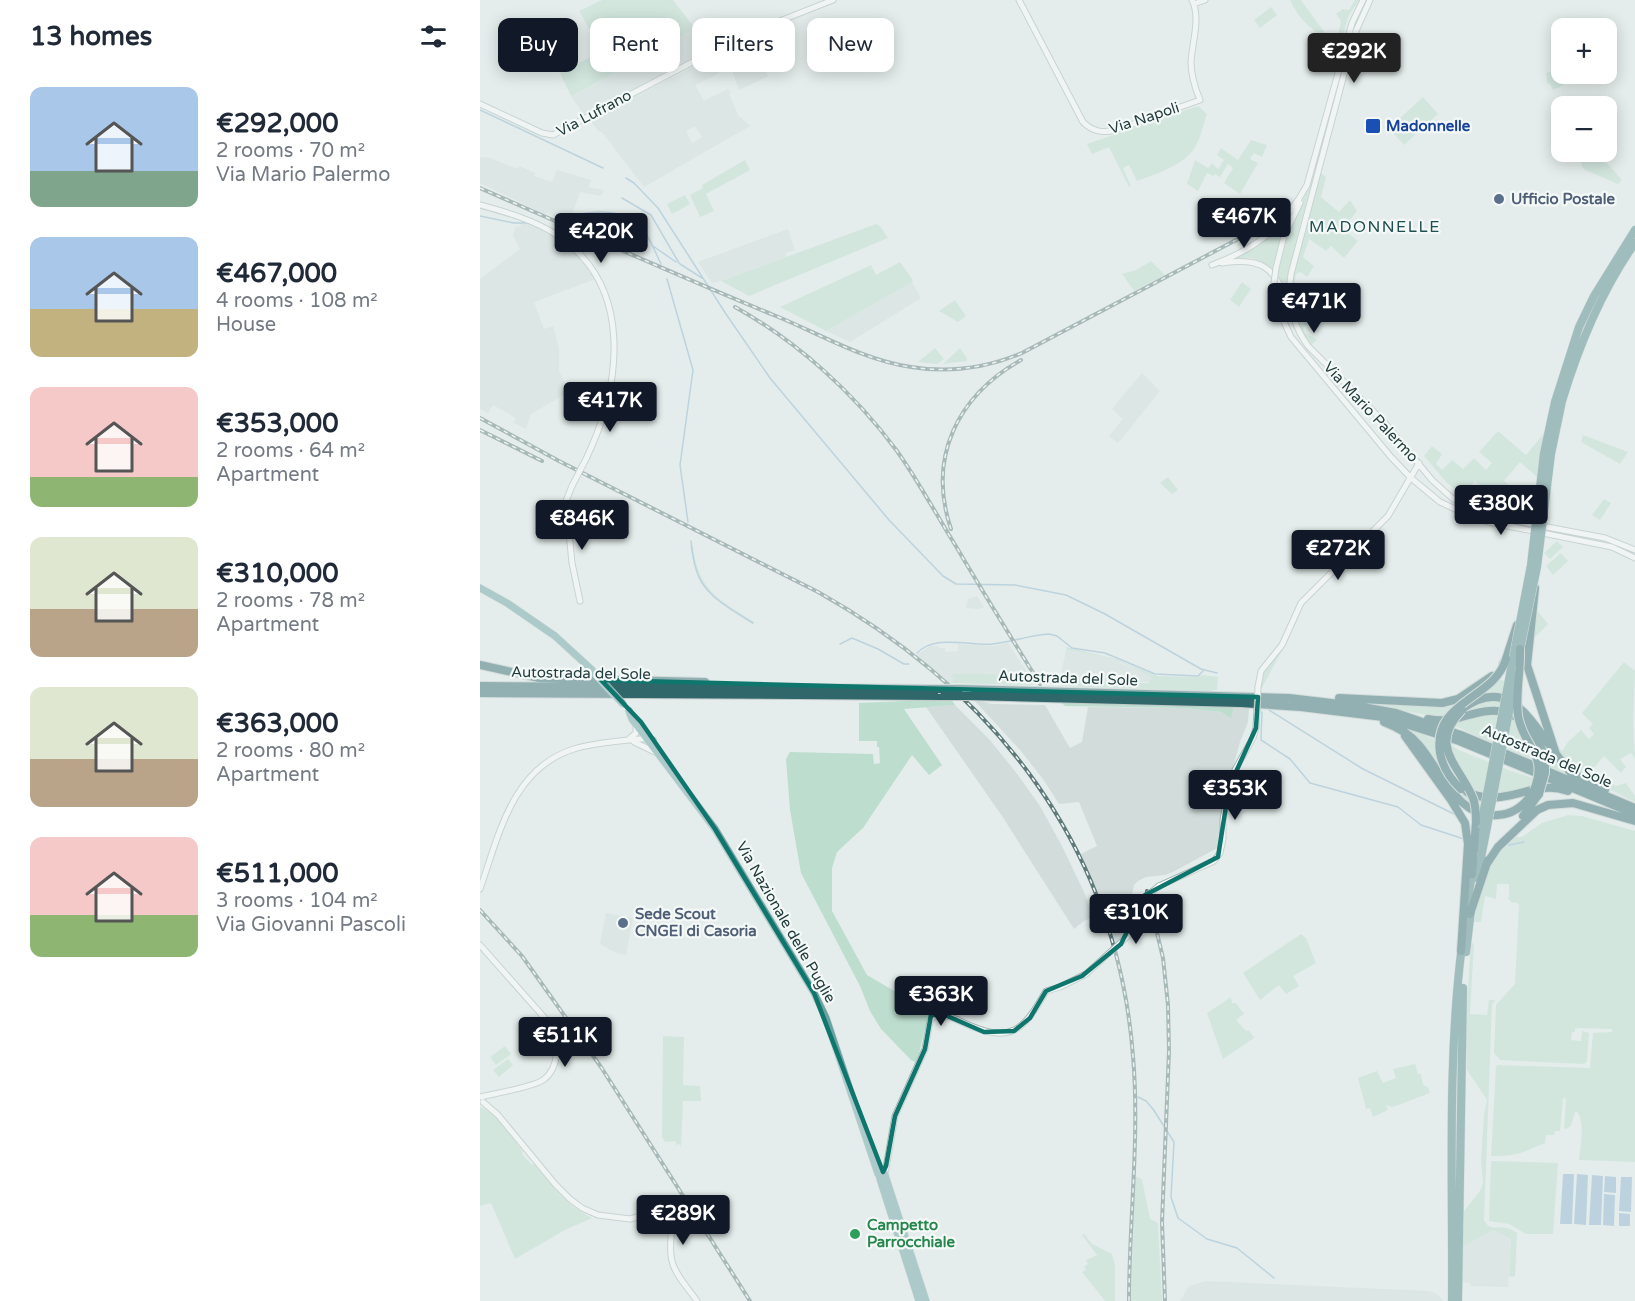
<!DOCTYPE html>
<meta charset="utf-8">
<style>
:root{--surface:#fff;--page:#f6f6f7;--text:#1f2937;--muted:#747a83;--accent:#111827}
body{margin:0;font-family:"Varela Round",sans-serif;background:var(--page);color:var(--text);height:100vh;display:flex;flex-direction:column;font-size:22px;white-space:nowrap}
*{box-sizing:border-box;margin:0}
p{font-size:20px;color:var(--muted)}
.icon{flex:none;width:33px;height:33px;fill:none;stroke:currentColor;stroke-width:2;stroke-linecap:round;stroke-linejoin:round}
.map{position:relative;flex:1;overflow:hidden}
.details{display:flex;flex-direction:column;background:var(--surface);width:480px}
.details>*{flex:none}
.hud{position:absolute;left:18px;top:18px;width:570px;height:54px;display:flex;gap:12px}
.controls{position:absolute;left:1071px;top:18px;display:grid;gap:12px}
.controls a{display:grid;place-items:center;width:66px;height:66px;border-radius:12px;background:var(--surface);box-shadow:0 3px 15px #0003;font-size:30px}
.price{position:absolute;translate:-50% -51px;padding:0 14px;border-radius:6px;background:var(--accent);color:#fff;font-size:20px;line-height:39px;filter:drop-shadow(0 2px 3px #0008)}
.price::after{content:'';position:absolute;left:50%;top:36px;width:18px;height:14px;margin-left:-9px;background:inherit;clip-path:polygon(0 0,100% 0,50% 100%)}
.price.current{background:#222;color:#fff}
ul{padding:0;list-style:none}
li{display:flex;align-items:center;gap:18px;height:150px;padding:0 30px}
li span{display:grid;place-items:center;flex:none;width:168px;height:120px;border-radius:12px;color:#555}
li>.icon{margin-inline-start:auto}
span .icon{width:72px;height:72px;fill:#fffc;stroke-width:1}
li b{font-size:26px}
h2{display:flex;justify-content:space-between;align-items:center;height:72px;padding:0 30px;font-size:26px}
.pill{padding:0 21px;border-radius:12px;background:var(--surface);box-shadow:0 3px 15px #0003;font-size:21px;line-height:54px}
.pill.current{background:var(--accent);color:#fff}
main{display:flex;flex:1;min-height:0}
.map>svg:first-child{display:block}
</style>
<main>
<section class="details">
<h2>13 homes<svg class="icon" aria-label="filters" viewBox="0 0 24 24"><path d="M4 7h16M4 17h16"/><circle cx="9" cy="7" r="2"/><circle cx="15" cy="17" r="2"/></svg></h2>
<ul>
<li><span style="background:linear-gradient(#a9c7e8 70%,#7fa58c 0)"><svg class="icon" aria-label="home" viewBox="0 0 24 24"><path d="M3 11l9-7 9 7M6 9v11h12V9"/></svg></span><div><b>€292,000</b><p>2 rooms · 70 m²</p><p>Via Mario Palermo</p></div></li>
<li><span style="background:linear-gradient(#a9c7e8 60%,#c2b280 0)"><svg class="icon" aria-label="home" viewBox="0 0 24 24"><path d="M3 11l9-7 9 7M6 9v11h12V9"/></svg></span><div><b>€467,000</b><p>4 rooms · 108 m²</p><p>House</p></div></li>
<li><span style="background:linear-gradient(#f6c9c9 75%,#8fb573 0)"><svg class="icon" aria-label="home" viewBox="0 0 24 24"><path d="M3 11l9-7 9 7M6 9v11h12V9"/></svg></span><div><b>€353,000</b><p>2 rooms · 64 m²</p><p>Apartment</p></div></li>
<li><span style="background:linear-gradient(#dfe7d0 60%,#b9a48a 0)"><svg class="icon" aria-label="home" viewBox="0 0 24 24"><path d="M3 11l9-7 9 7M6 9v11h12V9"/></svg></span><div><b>€310,000</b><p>2 rooms · 78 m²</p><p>Apartment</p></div></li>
<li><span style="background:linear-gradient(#dfe7d0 60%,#b9a48a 0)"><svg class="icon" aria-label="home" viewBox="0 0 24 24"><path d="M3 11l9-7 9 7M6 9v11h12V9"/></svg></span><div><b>€363,000</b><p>2 rooms · 80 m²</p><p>Apartment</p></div></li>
<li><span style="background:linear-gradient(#f6c9c9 65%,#8fb573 0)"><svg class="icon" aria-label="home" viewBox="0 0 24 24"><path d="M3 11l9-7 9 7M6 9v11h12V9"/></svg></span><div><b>€511,000</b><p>3 rooms · 104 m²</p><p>Via Giovanni Pascoli</p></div></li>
</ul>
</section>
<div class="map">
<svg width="1155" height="1301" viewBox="0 0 1155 1301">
<rect width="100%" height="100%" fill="#e4edeb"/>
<!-- built -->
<path fill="#d2dddb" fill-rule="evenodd" d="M213,30L227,52L104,115L91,96Z
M267,38L288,76L259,90L245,49Z
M231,58L239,73L215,85L224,101L248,89L251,93L249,94L258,115L270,126L164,187L122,132H119L109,119ZM215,126L222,137L212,143L206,131Z
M0,157L10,158L38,169L39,166L55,173L54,176L72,182L77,170L111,180L108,187L124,190L121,196L100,192L92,214L79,218L67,213L64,214L0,183Z
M42,221L64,230L79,239L97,255L115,279L54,302L64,329L73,326L79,349V371L89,392L51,414L46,429L34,423L36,418L13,405L8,413L0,409V279L40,249L33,235L36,226L40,227Z
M308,229L315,250L306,253V257L241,281L232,283L218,262Z
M432,282L441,298L370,342L346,331Z
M662,373L680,391L638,443L629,436L643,419L632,409Z
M497,596L504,607L499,609L486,608L488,599Z
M528,643L555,684L553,685L546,679L528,676L472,674L473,683H469L437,655L450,646H459V648H465V652L478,651V644L514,646Z
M586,650L620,656L662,671L671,677L670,682L588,680L583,683L582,670Z
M493,699L512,704L565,705L590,748L602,742L608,707L705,708L741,712L751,717L754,707L769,708L768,722L760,742L745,797L741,846L693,872L685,875L666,877L658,881L654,885L651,899L644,906L649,921L642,938L636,944L624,907L601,854L617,846L599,802L579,804L563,779L540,750Z
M475,705L510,740L538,775L560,806L582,846L605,894L613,917L604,921L594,929L522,816L446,707Z
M126,913L153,918L146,955L136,953L120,944Z
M1013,1230L1031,1239L1028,1287L991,1286L990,1283L982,1282V1247Z
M726,1281L948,1291L955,1293L964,1301H700L709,1286Z"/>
<!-- green -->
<path fill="#bddecf" d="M122,0H193L214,27L213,30L91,96L80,73L122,51L99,11Z
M810,0H821L845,33L855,38L858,36L861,21L856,14L863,9L869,10L875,0H879L868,17L861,43H858C836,35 820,22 810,0Z
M791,7L797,15L780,28L774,20Z
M1080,70L1084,85L1073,90L1070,84L1067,83L1066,73Z
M943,97L958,114L924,145L909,128Z
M718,106L727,114C723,125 721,137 715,147C705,165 676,174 657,181L649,165L643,168L651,186L649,187L629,147L612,154L607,144Z
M771,140L787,145L782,157L774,153L770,159L778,163L760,194L744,183L753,168L748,164L740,177L735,174L734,176L727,173L718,191L707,184L715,160L728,168L732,163L738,169L744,160L737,155L741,148L758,160Z
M1100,152H1117L1142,180L1138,184L1105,170L1102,167Z
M265,160L270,170L226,194L234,211L220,217L210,195L223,188L222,185Z
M840,172L846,177L841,197L859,212L870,200L877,211L863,229L878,241L864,258L851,246L846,251L829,239L823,257L834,266L827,277L821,272L816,274L814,286V273Z
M833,176L808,273L806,293C804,288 800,282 798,276C792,260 827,196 833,176Z
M205,195L210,204L192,214L187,204Z
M810,217L799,243L793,269L772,258L753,259L789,237Z
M396,224L400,226L408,238L269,296L241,281Z
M671,261L685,275L654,291L642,274L656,270Z
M420,262L433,280L432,282L346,331L300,307L391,265L396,275Z
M762,282L771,289L759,307L750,300Z
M812,290L820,295L815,301L816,307L824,299L843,313L824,327C823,336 833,335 837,340L831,345C819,327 814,311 812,290Z
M475,300L486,316L478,322L459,311Z
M455,348L464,359L457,364L438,362Z
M480,348L487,358V361L463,364Z
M1018,431L1046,455L1065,432L1058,478L1040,462L1024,481L1044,498L1049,493L1054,502L1053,514L1008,506V498L1005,497L1001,492L1004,488L995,481L984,495L967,483L944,456L952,446L962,454L956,464L962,470L972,460L983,469L994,458L1006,470L1012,463L999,452Z
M1103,435L1148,452L1140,464L1101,442Z
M688,477L698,490L692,494L680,483Z
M1124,499L1131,503L1120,520L1112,515Z
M1077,541L1083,547L1070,559L1064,553Z
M210,545L213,547C219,592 239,599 274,622L272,624C234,598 219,594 210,545Z
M1081,553L1088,561L1073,575L1066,566Z
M1056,609L1068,624L1055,637L1054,635Z
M805,645L782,688H779L782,674Z
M587,647L635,659L677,676L717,677L723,675L738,677L737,690H732L731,693L698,690L581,686L587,680L669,683L671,677C646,661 615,654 586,650Z
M1144,662L1155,671L1153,722L1155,759L1151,753L1140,759L1146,767L1141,773L1124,756L1113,769L1136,786L1146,783L1155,796V802L1094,772L1085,764L1076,745L1082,751L1088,742L1101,730L1109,739L1114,734L1109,728L1113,724L1102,713Z
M472,674C490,674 541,671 552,685L473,683Z
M1012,678L1026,681L1022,701C1049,711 1058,732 1074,755C1079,761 1082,768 1089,773L1087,775L997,737L980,728L958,722C977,721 986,717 1004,713C1035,707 1056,733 1063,760H1066L1061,742L1049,724L1034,714L1020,709H1002L981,716L964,718L869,701L961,705L979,700Z
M471,699L475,705L424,709L462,765L449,775L432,755L383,828L357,852L352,868V911L387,975L433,1002L459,1012C440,1018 445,1047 435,1062L431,1060L401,1029L390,1011L380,986L321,873L310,810L306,759L310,752L393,754L394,764L400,763L399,747H397V741H379V703Z
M580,701L754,706V707L751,718L741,712L705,708L585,706Z
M920,725L951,738L964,740L979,750L1031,771L1072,784L1003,796L1000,811L989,806Z
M1088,815L1102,816L1155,831V1162L1099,1160C1100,1146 1106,1121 1096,1111C1091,1118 1095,1128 1084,1129L1086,1099L1083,1098L1080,1131H1075L1074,1135H1066L1065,1143C1044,1152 1035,1157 1011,1156L1016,1066L1019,1065L1110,1068L1113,1033L1132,1032V1029L1095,1028V1032H1092L1091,1040L1101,1041L1102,1031L1109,1033L1107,1061L1104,1064L1020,1060L1014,1053L1016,1005L1035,984L1039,905L1036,902L1032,903L1027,897H1029V884H1017L1016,899L1005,896L1001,922H994C996,909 1006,869 1013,858C1018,851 1026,844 1032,837H1042L1062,823Z
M821,934L826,938L836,963L813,976L819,986L806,994L799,985L780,1000L763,973Z
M994,943L990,1014L1007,1015L1009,1000H1015L1012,1005L1004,1220C1010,1232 1017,1225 1027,1228C1031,1229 1034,1231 1037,1233L1035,1276L1033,1277L1029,1276L1031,1239L1013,1230L982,1247L984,1211L1000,1191L1003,1183L1001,1160L1004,1115L1007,1100L987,1070L986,1045L984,1043L991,944Z
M751,997L752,1003H756L764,1014L756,1020L766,1031L769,1030L774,1038L743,1059L727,1013Z
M183,1036L204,1037L203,1085L220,1086L221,1101H203L201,1148L200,1144L196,1145V1141L185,1142L182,1137Z
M25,1046L31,1054L16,1065L10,1057Z
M28,1059L33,1065L19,1077L13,1070Z
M935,1064L938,1074H941L943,1085L948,1087L950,1093L913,1107L906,1105L908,1110L893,1117L890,1108L886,1109L878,1078L897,1071L903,1083L916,1078L913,1069Z
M0,1107C18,1114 32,1137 43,1152L42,1154L52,1165L54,1164C72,1186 86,1205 112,1218L85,1230L35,1259L11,1203L0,1206Z
M1011,1161L1078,1163L1073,1234H1046L1029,1224L1009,1221Z
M655,1176L662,1179L670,1219L678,1223L682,1301H651Z
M604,1234L612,1244L632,1254L635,1265V1301H625L602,1272L606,1270L604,1267L608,1264L606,1260L617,1255L602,1235Z"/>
<!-- water -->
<path fill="#8db4d1" d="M1083,1174H1094L1092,1224H1080Z
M1097,1174L1108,1175L1106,1225L1094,1224Z
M1112,1175L1123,1176L1121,1225H1109Z
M1125,1176L1136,1177V1193L1124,1192Z
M1141,1177H1152L1151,1212L1139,1211Z
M1124,1194L1135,1195L1134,1226L1123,1225Z
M1139,1213L1150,1214V1226H1139Z"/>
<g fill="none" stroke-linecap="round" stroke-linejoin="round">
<!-- stream -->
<path stroke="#8db4d1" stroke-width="1.5" d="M0,110L123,168
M146,178L154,183L178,208L246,314L290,378L409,520L463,576L476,584L535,585L586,595L625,614L721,669L737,673
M142,198L171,215L199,263
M0,216L34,223H47
M80,219C103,212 142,205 161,227C170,237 175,252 181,264
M173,246L196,262
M200,264L222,278
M187,279L213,370L200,465L208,522
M211,541C212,550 213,560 216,569C223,596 251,609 273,623
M360,644L372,638L398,649L424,664H429
M437,653C455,634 490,646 513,644C532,642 550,635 569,634L577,636L592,648L625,653L675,674L718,676L723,671
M789,710L883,769L976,815
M782,712L781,740L810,759L830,783L918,807L941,825L984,839
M1029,845L1044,842
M658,1097L666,1101L673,1109L694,1142L691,1197L698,1218L727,1239L757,1248L794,1278"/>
<defs>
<path id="tertiary" d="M539,0L603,122C613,132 623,133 636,130L720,100C715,88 711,76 711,62C712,43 721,18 712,0
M890,0L875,33L811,274C807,301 812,324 828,346L905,423L952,480L972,498L989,508L1009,516L1125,538L1155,550
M714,4L725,0
M231 50a6 6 0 1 1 12 0a6 6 0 1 1-12 0Z
M243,48L292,24L353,0
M0,104L62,133L73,135L226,55L231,51
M0,205C26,212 54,220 77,235C155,287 141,386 106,459
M742,263C782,257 795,267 808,305
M732,265C776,249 805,226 827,185L872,23L883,0
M796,268L804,236L820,203
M794,283L800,313L811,337L911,457L931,478L960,502L986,514L1008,522L1132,547L1155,558
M92,486L86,501L92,563L100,601
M778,687L781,671L802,645L821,603L908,516L939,463
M148,740L156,733V723
M154,742L175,752
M679,886L734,861L740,853L743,839V820L749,787L755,770L773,738L776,728L777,711
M0,889C19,835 32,768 94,749C117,742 144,741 168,738L173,740
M0,945L70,1024C80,1039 80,1068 63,1080C53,1087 13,1094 0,1097
M3,1102L18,1115L75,1184L90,1199L102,1208L118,1215L150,1219L165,1215L183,1205H187C197,1222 187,1242 192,1261C195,1275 209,1289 217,1301
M405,1174L415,1116L445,1049L450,1021L453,1017C464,1013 474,1018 484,1023C530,1044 543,1032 566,991L580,987L606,974"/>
<path id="primary" d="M0,588L27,603L75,636L111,669
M149,711L152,719L235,829L334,993L346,1018L398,1174
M400,1179L399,1173L404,1172L446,1301
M400,1179L439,1301"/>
<path id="trunk" d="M1082,401C1099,345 1121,291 1155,243
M1075,402L1099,327L1114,296L1155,230
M997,848L1001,825
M997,878L1007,827
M987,904L993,868
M986,952L991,910
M972,1301C973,1184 967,1062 982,945
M978,1301L983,988"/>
<path id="motorway" d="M1055,588L1047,665L1076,754L1090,772L1125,790
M1023,664L1026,659L1037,625
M0,665L59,678L225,682
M0,686L458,689
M479,689L809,698L877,706L916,713L981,735L1155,808
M0,693L464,696
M491,696L761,703L821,707L903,717L979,741L1155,814
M859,698L962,703L978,699L1012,676
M982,709C1025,677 1047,714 1070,746
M948,719C974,724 986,713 1009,711C1039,708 1058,733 1065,759
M904,722C917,727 929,733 938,744C960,769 978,820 1018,815C1035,814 1046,804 1054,790
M925,736L971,800L985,823L988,844L981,951
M987,792C1026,810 1052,778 1088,791
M1043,816L1059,794
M1006,865L1018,847L1057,810L1068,805L1093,803L1155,821
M992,874L996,822
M990,914L1008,860"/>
</defs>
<!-- tertiary casing -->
<use href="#tertiary" stroke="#a6b5b4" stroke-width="7"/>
<!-- primary casing -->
<use href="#primary" stroke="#c1c9c9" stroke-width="8"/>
<!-- trunk casing -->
<use href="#trunk" stroke="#c1c9c9" stroke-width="9"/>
<!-- motorway casing -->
<use href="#motorway" stroke="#c1c9c9" stroke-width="10"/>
<!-- tertiary -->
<use href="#tertiary" stroke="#fff" stroke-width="5"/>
<!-- primary -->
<use href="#primary" stroke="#69a1a2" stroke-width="7"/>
<!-- trunk -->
<use href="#trunk" stroke="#4c8486" stroke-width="8"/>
<!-- motorway -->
<use href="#motorway" stroke="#30676a" stroke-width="8"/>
<defs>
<path id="rail" d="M0,188C98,231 196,275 296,316C340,334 383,360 431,367C469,373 507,368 542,353L794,220
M255,307C318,342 374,393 417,451C439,482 457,516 477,548C504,594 532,639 560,684
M0,418L79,461L338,592C516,692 637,848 653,1056C660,1137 649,1220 649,1301
M0,430L62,461
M471,529C447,458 477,396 541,360
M667,891L683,958L688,1005L689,1051L682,1222L685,1301
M0,910L42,956L121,1067L270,1301"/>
</defs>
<!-- rail casing -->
<use href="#rail" stroke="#5e7a7a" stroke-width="4"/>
<!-- rail -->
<use href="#rail" stroke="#f4f9f8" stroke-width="1.5" stroke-dasharray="4.5" stroke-linecap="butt"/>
<defs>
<path id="tertiary-bridge" d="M794,283L796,268
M92,486L106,459
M777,711L778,687
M606,974L648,936L663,899L679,886"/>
<path id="primary-bridge" d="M111,669L143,704"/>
<path id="trunk-bridge" d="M1039,654L1057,567L1071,454L1082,401
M1001,825L1051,565L1064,453L1075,402
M1007,827L1036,675"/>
<path id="motorway-bridge" d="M1040,649C1041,671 1034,702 1039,720C1046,749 1068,755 1054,790
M458,689H479
M464,696H491
M982,710C947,746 980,766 993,798C996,806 996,814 996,822
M981,789C970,779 963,768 960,753C952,700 1014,700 1026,659
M1059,794L1065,773V759"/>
</defs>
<!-- tertiary-bridge casing -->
<use href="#tertiary-bridge" stroke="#a6b5b4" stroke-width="7" stroke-linecap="butt"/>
<!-- primary-bridge casing -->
<use href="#primary-bridge" stroke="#c1c9c9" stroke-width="8" stroke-linecap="butt"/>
<!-- trunk-bridge casing -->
<use href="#trunk-bridge" stroke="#c1c9c9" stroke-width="9" stroke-linecap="butt"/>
<!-- motorway-bridge casing -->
<use href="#motorway-bridge" stroke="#c1c9c9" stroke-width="10" stroke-linecap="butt"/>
<!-- tertiary-bridge -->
<use href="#tertiary-bridge" stroke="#fff" stroke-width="5"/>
<!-- primary-bridge -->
<use href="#primary-bridge" stroke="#69a1a2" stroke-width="7"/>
<!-- trunk-bridge -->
<use href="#trunk-bridge" stroke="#4c8486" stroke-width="8"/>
<!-- motorway-bridge -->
<use href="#motorway-bridge" stroke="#30676a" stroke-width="8"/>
</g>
<!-- marked area -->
<path d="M0 0H1155V1301H0ZM121,680L778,697L776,728L749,787L738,857L665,895L641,944L602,976L566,991L550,1018L534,1031L504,1032L465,1015H451L445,1049L415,1116L406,1166L403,1172L334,993L235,829L161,722Z" fill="#e4edeb" fill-opacity=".55" fill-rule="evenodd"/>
<path fill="none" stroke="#0f766e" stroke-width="4.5" stroke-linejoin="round" d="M121,680L778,697L776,728L749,787L738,857L665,895L641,944L602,976L566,991L550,1018L534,1031L504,1032L465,1015H451L445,1049L415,1116L406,1166L403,1172L334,993L235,829L161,722Z"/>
<!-- markers -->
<rect fill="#1a4fb4" stroke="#f4f9f8" stroke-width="2" x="885" y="118" width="16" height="16" rx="3"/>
<g fill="#5c6f8a" stroke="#f4f9f8" stroke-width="2">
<circle cx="1019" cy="199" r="6"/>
<circle cx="143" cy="923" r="6"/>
</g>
<circle fill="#2e9e5b" stroke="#f4f9f8" stroke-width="2" cx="375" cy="1234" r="6"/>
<g text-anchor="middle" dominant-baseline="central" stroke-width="4.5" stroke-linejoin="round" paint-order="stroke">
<!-- street labels -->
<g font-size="15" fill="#233e3e" stroke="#f4f9f8">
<text transform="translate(114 113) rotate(-28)">Via Lufrano</text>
<text transform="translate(664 118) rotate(-18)">Via Napoli</text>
<text transform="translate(891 412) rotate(47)">Via Mario Palermo</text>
<text transform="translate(101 673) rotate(1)">Autostrada del Sole</text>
<text transform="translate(588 678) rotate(2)">Autostrada del Sole</text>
<text transform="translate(1067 756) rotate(23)">Autostrada del Sole</text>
<text transform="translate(306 922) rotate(60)">Via Nazionale delle Puglie</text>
</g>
<!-- transit labels -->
<g font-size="15" font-weight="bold" fill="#164399" stroke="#f4f9f8" text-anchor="start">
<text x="906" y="126">Madonnelle</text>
</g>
<!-- service labels -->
<g font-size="15" font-weight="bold" fill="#4e5e75" stroke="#f4f9f8" text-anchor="start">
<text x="1031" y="199">Ufficio Postale</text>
<text x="155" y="914">Sede Scout<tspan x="155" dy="17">CNGEI di Casoria</tspan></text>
</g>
<!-- leisure labels -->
<g font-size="15" font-weight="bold" fill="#27864d" stroke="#f4f9f8" text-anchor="start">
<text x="387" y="1225">Campetto<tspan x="387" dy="17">Parrocchiale</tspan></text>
</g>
<!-- neighbourhood labels -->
<g font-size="16" letter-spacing="1.5" fill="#1f4f50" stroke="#f4f9f8">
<text x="895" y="227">MADONNELLE</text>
</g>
</g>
</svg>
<div class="controls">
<a>+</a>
<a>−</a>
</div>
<b class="price current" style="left:874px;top:84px">€292K</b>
<b class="price" style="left:764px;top:249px">€467K</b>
<b class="price" style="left:121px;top:264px">€420K</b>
<b class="price" style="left:834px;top:334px">€471K</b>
<b class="price" style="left:130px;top:433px">€417K</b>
<b class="price" style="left:1021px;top:536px">€380K</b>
<b class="price" style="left:102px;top:551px">€846K</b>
<b class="price" style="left:858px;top:581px">€272K</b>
<b class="price" style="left:755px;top:821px">€353K</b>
<b class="price" style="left:656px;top:945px">€310K</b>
<b class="price" style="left:461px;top:1027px">€363K</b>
<b class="price" style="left:85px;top:1068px">€511K</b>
<b class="price" style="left:203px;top:1246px">€289K</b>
<div class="hud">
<a class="pill current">Buy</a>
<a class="pill">Rent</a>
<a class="pill">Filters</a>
<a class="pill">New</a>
</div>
</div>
</main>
